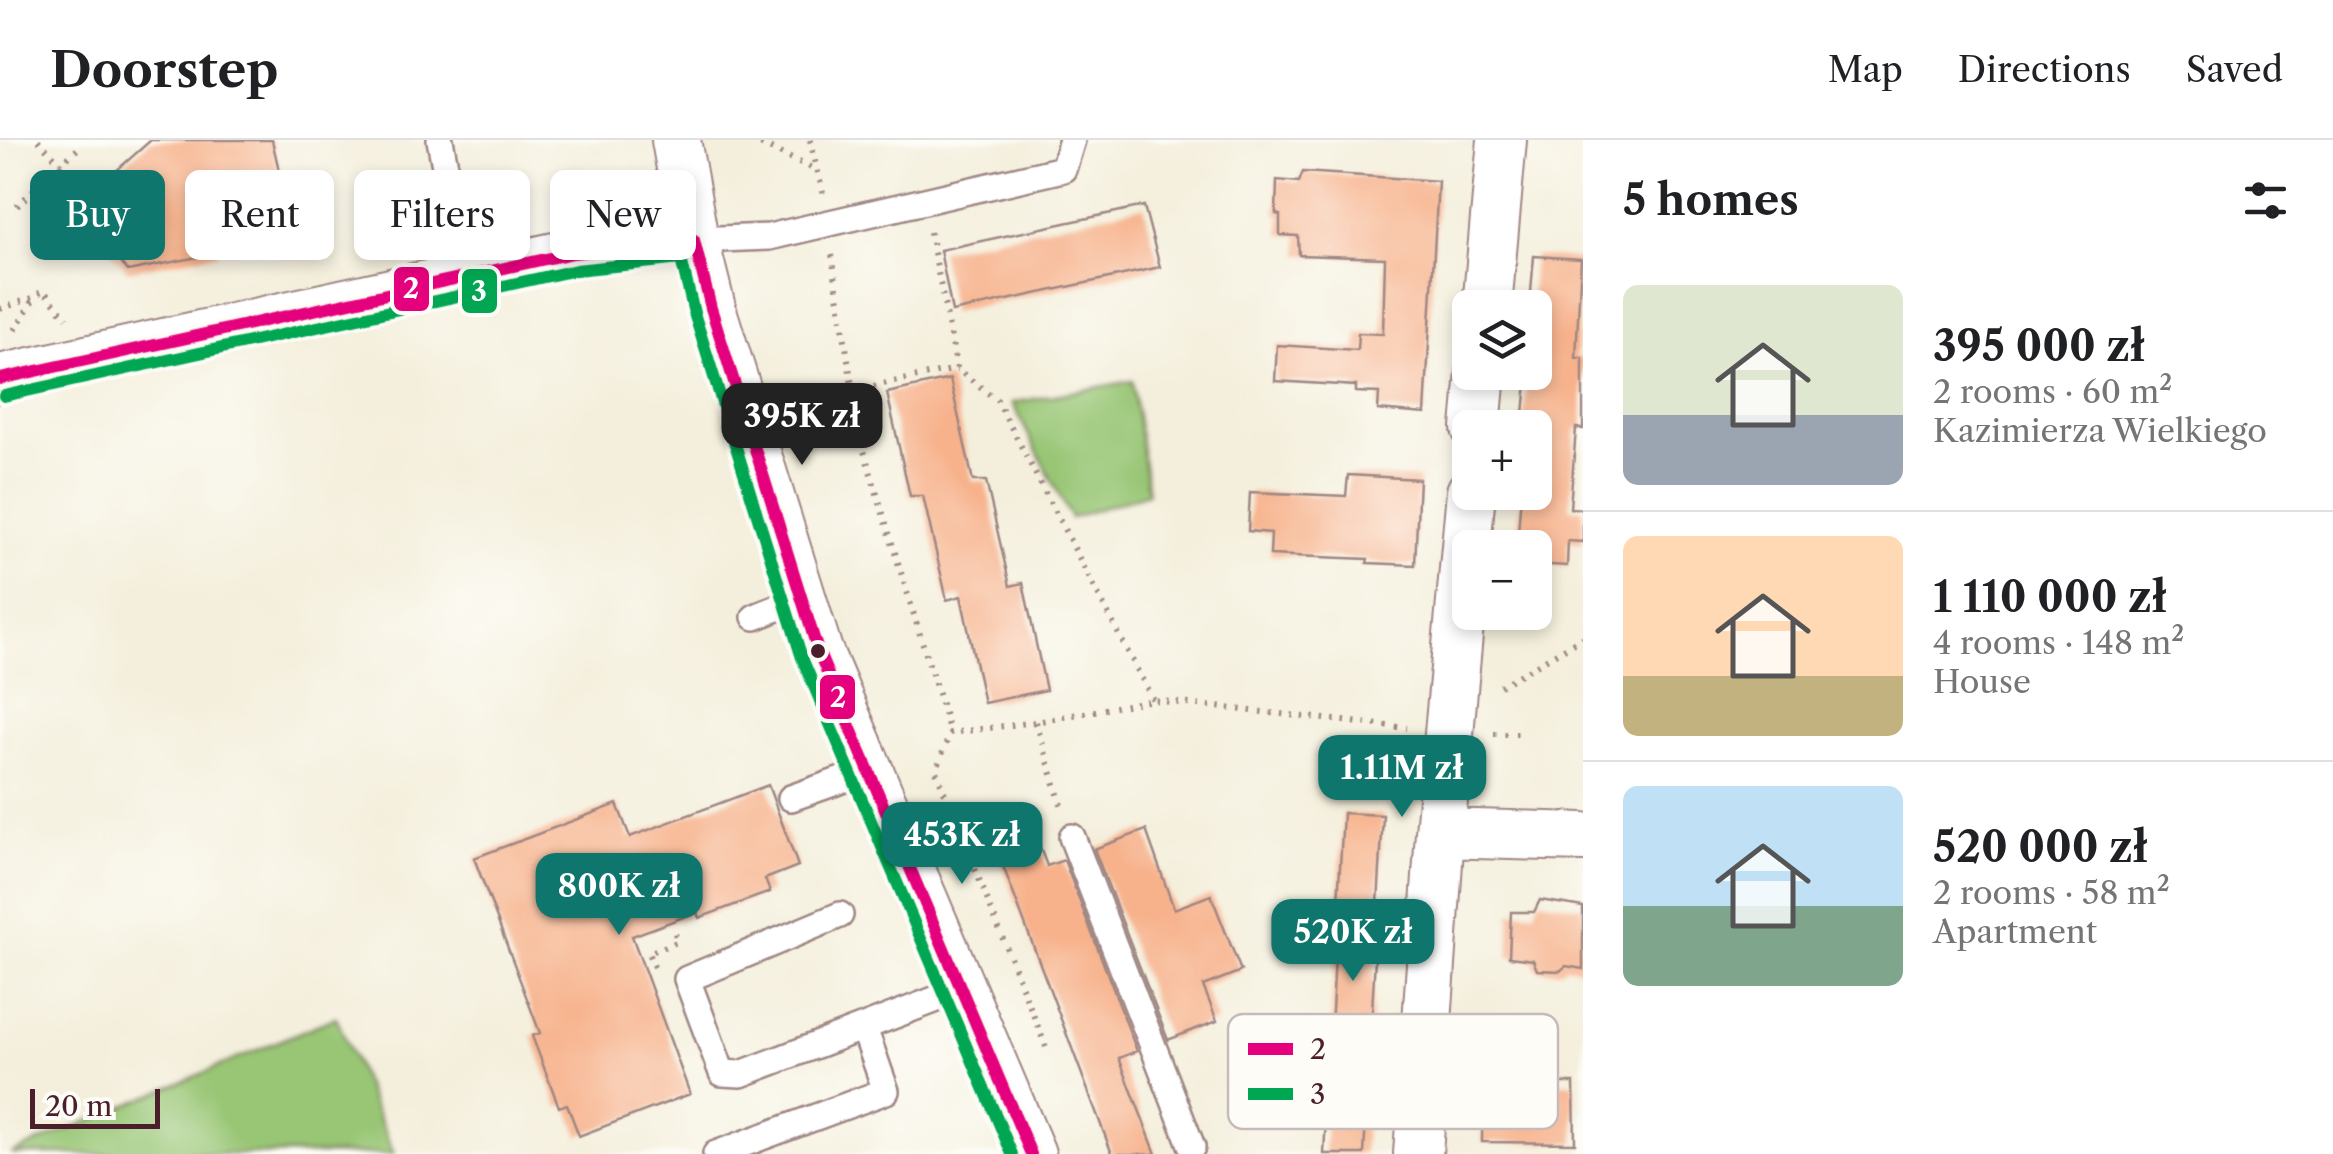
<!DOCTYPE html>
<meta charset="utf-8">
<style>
:root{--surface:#fff;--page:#f6f6f6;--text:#202124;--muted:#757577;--line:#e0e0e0;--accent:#0f766e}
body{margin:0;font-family:"Libre Caslon Text",serif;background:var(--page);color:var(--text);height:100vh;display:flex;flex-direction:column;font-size:38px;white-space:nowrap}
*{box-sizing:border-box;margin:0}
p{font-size:32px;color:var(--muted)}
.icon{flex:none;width:55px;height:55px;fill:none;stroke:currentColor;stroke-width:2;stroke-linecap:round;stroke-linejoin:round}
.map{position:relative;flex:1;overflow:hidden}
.drawer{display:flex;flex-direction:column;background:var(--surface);width:750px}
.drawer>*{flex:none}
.banner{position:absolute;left:30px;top:30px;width:950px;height:90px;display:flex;gap:20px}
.controls{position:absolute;left:1452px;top:150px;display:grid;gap:20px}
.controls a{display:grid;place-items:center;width:100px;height:100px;border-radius:15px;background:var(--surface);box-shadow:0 5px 15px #0003;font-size:50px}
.scale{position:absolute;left:30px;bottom:25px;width:130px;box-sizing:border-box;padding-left:10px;border:5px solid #4a1f2b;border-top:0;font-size:28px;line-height:35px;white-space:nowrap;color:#4a1f2b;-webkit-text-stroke:8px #fdfcf7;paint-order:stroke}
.price{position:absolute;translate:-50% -85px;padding:0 22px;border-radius:20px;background:var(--accent);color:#fff;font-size:32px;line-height:65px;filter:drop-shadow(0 2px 5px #0008)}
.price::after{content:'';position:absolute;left:50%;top:60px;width:30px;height:22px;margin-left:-15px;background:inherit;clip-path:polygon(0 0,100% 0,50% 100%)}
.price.selected{background:#222;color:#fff}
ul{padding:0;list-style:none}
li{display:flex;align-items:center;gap:30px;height:250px;padding:0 40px}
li+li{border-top:2px solid var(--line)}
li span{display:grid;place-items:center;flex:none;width:280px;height:200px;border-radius:15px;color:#555}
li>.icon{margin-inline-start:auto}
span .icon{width:120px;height:120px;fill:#fffc;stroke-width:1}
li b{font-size:42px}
h2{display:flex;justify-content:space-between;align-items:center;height:120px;padding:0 40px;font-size:42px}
.pill{padding:0 35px;border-radius:15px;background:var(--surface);box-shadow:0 5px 15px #0003;font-size:35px;line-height:90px}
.pill.selected{background:var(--accent);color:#fff}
header{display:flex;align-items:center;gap:60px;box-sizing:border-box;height:140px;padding:0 50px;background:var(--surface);border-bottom:2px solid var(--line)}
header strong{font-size:48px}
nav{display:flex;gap:55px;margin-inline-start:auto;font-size:35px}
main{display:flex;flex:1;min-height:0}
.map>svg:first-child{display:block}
</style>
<header>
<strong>Doorstep</strong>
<nav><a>Map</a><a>Directions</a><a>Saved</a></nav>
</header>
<main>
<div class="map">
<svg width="1583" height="1014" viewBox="0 0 1583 1014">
<rect width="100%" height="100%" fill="#fdfcf7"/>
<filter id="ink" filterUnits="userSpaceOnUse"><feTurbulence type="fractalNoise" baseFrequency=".01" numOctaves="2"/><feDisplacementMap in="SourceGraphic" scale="20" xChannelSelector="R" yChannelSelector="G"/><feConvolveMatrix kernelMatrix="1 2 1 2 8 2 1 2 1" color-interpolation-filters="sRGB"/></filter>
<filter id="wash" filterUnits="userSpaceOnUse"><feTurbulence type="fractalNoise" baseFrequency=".0048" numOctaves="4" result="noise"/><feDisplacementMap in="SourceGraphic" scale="40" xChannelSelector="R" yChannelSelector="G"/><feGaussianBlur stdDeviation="2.25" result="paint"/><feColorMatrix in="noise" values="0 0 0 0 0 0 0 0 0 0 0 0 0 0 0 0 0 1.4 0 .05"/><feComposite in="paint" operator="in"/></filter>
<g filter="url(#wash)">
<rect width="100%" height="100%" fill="#f4efdc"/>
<!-- green -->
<path fill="#98c674" stroke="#717250" stroke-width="2.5" d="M1132,241L1148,353L1071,378L1012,263Z
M336,877L394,1014H11Z"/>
<g id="blocks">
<!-- building -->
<path fill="#f7b28c" d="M151,0H272L290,78L214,93L218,113L128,131L73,69Z
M1303,32L1438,41L1425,274L1378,270L1379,253L1356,252V246L1275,241L1277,205L1357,210L1358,193L1383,194L1385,118L1299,115L1298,96L1280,95V75L1276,74L1277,40L1299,42Z
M1144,66L1160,127L952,172L940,110Z
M1534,116L1581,119L1576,218H1583V289L1576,288L1570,368L1583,369V402L1568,401L1567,426L1535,424V408H1517L1521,352H1535V285L1523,284L1528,232H1535V164H1530Z
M950,239L973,341H986L1010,446L1023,443L1046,550L984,563L961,456L947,460L923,356H910L887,253Z
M1348,335L1419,339L1415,425L1367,423L1368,419L1270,415L1271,393L1248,391L1250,352L1346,356Z
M768,645L798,726L765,739L770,752L699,778L697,772L632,796L690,954L579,996L567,964L559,967L532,896L540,893L474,718L617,664L630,697Z
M1343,673L1383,675L1364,1014H1324Z
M1030,682L1047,726L1064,720L1137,911L1119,918L1156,1014H1112L992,697Z
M1146,690L1174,769L1211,755L1241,831L1203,846L1217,881L1168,900L1094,709Z
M1540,760L1583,767V829L1566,826L1560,831L1537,830L1533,820L1509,817L1511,772H1534Z
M1483,917L1533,919V932H1552V943H1574L1575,1003L1482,1002Z"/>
</g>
</g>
<g filter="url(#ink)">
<use href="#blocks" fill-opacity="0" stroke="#9f8784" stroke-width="2.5"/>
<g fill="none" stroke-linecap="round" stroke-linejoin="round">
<defs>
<path id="lane" d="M440,0L466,137
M694,100L769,97L1063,29L1072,0
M755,477L802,458
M791,658L870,630
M1072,697L1192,1007
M840,775L687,839L722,933L741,934L963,849
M716,1014L886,951L864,888"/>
<path id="street" d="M676,0L694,100L711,168L818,511L1031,1014
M1487,168L1502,0
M0,239L573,113L694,100
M1476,288L1481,232
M1440,693L1583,697
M1418,1014L1440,693L1471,352"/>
</defs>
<!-- lane casing -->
<use href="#lane" stroke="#9f8784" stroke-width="30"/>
<!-- street casing -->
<use href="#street" stroke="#9f8784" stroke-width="52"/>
<!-- path -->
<path stroke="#9f8784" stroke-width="6" stroke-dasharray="2.5 8" stroke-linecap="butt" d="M38,0L61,24L83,4
M751,0L814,29
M810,0L823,53
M17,66L61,24
M930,92L957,229L997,260L1153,560
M832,115L860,298L950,593
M0,169L35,157L43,150L67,178
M15,190L34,158
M853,250L957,229
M1500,546L1583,498
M1036,582L1062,667
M1494,594H1522
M654,827L648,813L677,802L674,788
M1046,907L936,631L950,593L1036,582L1153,560L1407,588"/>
<!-- lane -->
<use href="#lane" stroke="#fff" stroke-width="25"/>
<!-- street -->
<use href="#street" stroke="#fff" stroke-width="48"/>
<defs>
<path id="bus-1" d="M0,239L573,113L694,100L711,168L818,511L1031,1014"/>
<path id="bus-2" d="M4,256L576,130L681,119L694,173L802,518L1012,1014"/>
</defs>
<!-- bus-1 casing -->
<use href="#bus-1" stroke="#fdfcf7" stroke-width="20"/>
<!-- bus-2 casing -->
<use href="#bus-2" stroke="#fdfcf7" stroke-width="20"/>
<!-- bus-1 -->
<use href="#bus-1" stroke="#e5007d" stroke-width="12"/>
<!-- bus-2 -->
<use href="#bus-2" stroke="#00a651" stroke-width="12"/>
</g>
</g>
<!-- markers -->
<circle fill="#4a1f2b" stroke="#fdfcf7" stroke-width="4" cx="818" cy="511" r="9"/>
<!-- legend -->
<rect x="1228" y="874" width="330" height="115" rx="15" fill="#fdfcf7" stroke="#c7baba" stroke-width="2.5"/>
<rect x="1248" y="903" width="45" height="12" fill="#e5007d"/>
<rect x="1248" y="948" width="45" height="12" fill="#00a651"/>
<g font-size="28" fill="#4a1f2b">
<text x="1310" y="919">2</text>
<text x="1310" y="964">3</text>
</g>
<g stroke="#fdfcf7" stroke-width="4">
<rect x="392" y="125" width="39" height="48" rx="10" fill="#e5007d"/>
<rect x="460" y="127" width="39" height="48" rx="10" fill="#00a651"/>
<rect x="818" y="533" width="39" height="48" rx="10" fill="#e5007d"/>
</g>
<g font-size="28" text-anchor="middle" font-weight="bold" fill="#fff">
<text x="411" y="158">2</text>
<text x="479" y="161">3</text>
<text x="838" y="567">2</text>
</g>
</svg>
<div class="controls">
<a><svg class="icon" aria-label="layers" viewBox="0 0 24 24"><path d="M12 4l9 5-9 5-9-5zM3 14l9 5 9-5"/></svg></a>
<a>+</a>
<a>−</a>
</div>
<div class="scale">20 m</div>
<b class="price selected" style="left:802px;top:328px">395K zł</b>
<b class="price" style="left:1402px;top:680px">1.11M zł</b>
<b class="price" style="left:962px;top:747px">453K zł</b>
<b class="price" style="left:619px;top:798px">800K zł</b>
<b class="price" style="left:1353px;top:844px">520K zł</b>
<div class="banner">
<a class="pill selected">Buy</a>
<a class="pill">Rent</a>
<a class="pill">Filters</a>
<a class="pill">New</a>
</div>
</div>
<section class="drawer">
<h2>5 homes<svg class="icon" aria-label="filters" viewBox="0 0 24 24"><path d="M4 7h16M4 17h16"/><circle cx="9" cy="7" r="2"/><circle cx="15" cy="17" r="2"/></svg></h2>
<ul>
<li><span style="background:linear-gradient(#dfe7d0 65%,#9aa5b1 0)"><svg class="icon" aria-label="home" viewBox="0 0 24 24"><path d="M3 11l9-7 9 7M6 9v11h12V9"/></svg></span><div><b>395 000 zł</b><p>2 rooms · 60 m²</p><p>Kazimierza Wielkiego</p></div></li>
<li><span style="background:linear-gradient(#ffd9b3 70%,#c2b280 0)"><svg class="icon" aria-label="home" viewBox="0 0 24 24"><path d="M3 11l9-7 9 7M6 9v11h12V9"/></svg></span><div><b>1 110 000 zł</b><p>4 rooms · 148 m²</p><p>House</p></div></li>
<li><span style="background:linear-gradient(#bfe0f5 60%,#7fa58c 0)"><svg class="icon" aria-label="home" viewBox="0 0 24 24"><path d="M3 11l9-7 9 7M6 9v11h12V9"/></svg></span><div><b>520 000 zł</b><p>2 rooms · 58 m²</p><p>Apartment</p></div></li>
</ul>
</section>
</main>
